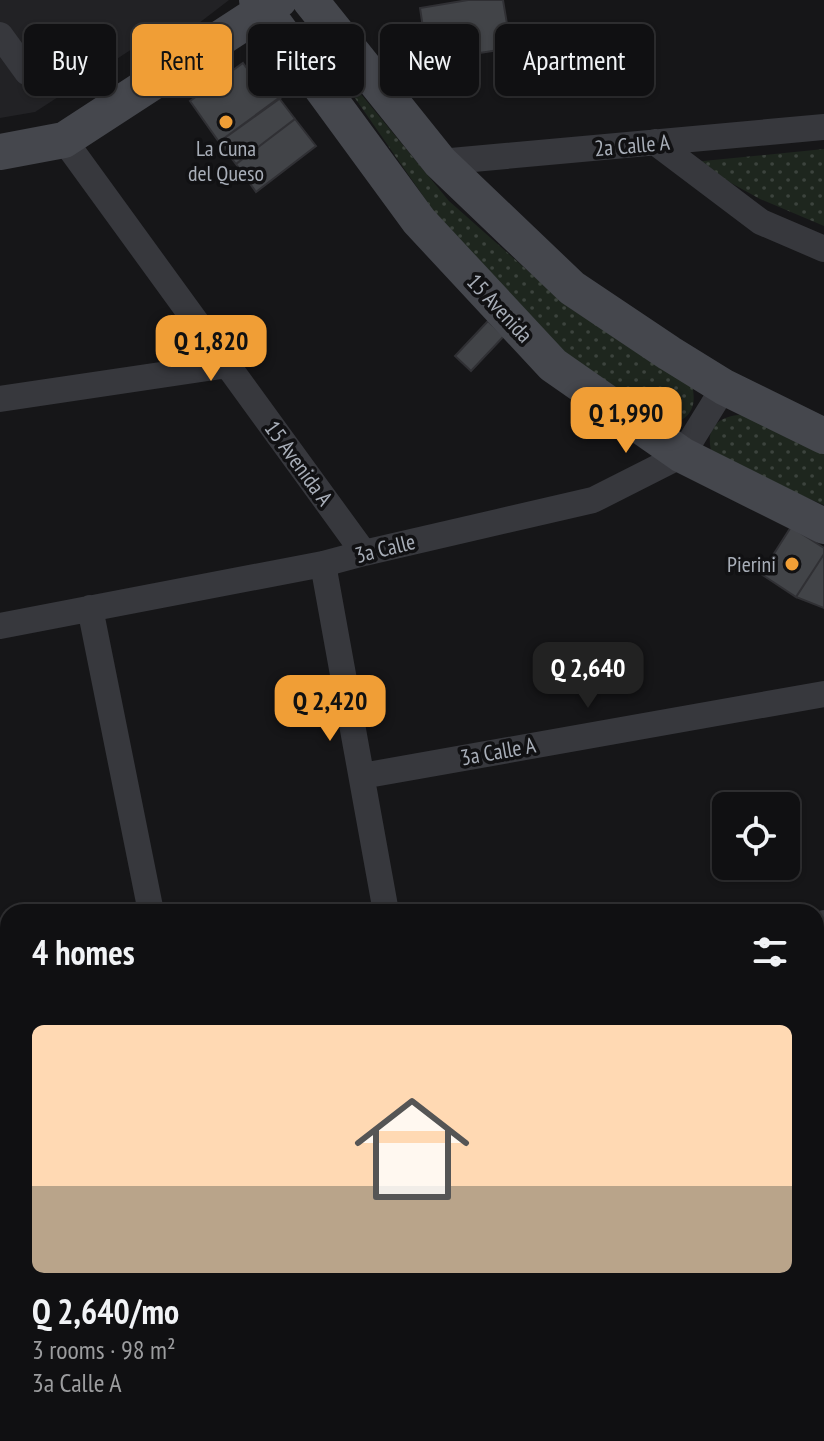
<!DOCTYPE html>
<meta charset="utf-8">
<style>
:root{--surface:#101012;--page:#19191b;--text:#f1f3f6;--muted:#9c9d9f;--line:#303032;--accent:#f09e36}
body{margin:0;font-family:"PT Sans Narrow",sans-serif;background:var(--page);color:var(--text);height:100vh;display:flex;flex-direction:column;font-size:30px;white-space:nowrap}
*{box-sizing:border-box;margin:0}
p{font-size:26px;color:var(--muted)}
.icon{flex:none;width:44px;height:44px;fill:none;stroke:currentColor;stroke-width:2;stroke-linecap:round;stroke-linejoin:round}
.map{position:relative;flex:1;overflow:hidden}
.panel{position:absolute;left:0px;top:904px;width:824px;height:538px;display:flex;flex-direction:column;background:var(--surface);border-radius:24px 24px 0 0;box-shadow:0 2px 6px #0004,0 0 0 2px var(--line)}
.panel>*{flex:none}
.banner{position:absolute;left:24px;top:24px;width:776px;height:72px;display:flex;gap:16px}
.fabs{position:absolute;left:712px;top:792px;display:grid;gap:16px}
.fabs a{display:grid;place-items:center;width:88px;height:88px;border-radius:12px;background:var(--surface);box-shadow:0 2px 6px #0004,0 0 0 2px var(--line);font-size:40px}
.price{position:absolute;translate:-50% -68px;padding:0 18px;border-radius:16px;background:var(--accent);color:#111;font-size:26px;line-height:52px;filter:drop-shadow(0 2px 4px #0008)}
.price::after{content:'';position:absolute;left:50%;top:48px;width:24px;height:18px;margin-left:-12px;background:inherit;clip-path:polygon(0 0,100% 0,50% 100%)}
.price.selected{background:#222;color:#fff}
ul{padding:0;list-style:none}
li{display:grid;align-content:center;gap:16px;height:424px;padding:0 32px}
li+li{border-top:2px solid var(--line)}
li span{display:grid;place-items:center;height:248px;border-radius:12px;color:#555}
li>.icon{margin-inline-start:auto}
span .icon{width:144px;height:144px;fill:#fffc;stroke-width:1}
li b{font-size:34px}
h2{display:flex;justify-content:space-between;align-items:center;height:96px;padding:0 32px;font-size:34px}
.tag{padding:0 28px;border-radius:12px;background:var(--surface);box-shadow:0 2px 6px #0004,0 0 0 2px var(--line);font-size:28px;line-height:72px}
.tag.selected{background:var(--accent);color:#111}
.map>svg:first-child{display:block}
</style>
<div class="map">
<svg width="824" height="1441" viewBox="0 0 824 1441">
<defs>
<pattern id="green-dots" width="8" height="8" patternUnits="userSpaceOnUse" patternTransform="scale(2)"><rect width="8" height="8" fill="#1e261e"/><path d="M2 2h.1M6 6h.1" fill="none" stroke="#3c433d" stroke-width="1.8" stroke-linecap="round"/></pattern>
<pattern id="forest-firs" width="22" height="20" patternUnits="userSpaceOnUse" patternTransform="scale(2)"><rect width="22" height="20" fill="#1e261e"/><path d="M5 1l3.5 6h-7zM16 11l3.5 6h-7z" fill="#3c433d"/></pattern>
</defs>
<rect width="100%" height="100%" fill="#161618"/>
<!-- built -->
<path fill="#222225" d="M0,0H229L160,53L149,38L35,112L0,118Z"/>
<!-- green -->
<path fill="url(#green-dots)" d="M304,25L449,201L571,309L692,385C698,410 688,421 664,427L556,347L435,213Z
M824,149V226L760,199L693,162Z
M746,414L824,448V505L713,457C703,428 717,416 746,414Z"/>
<!-- forest -->
<path fill="url(#forest-firs)" d="M0,1340L8,1376V1434H21L23,1441H0Z"/>
<!-- building -->
<path fill="#424448" stroke="#303034" stroke-width="2" d="M468,0H503L511,48L428,61L420,8Z
M243,63L257,82L270,72L286,94L219,142L190,101Z
M279,98L295,119L236,164L219,142Z
M295,119L316,146L256,192L236,164Z
M488,321L504,336L471,371L455,356Z
M791,527L824,548V554L796,597L761,574Z
M824,554V608L796,597Z"/>
<g fill="none" stroke-linecap="round" stroke-linejoin="round">
<!-- street -->
<path stroke="#37383d" stroke-width="26" d="M0,35L27,72
M64,140L364,553
M655,142L761,222L824,249
M440,162L824,127
M0,399L228,365
M323,564L386,912
M90,608L151,912
M0,626L323,564L364,553L593,500L682,455L724,387
M362,776L824,694
M816,925L824,923
M816,1119L824,1083
M816,1160L824,1169
M0,1334L8,1373
M816,1352L824,1350
M21,1434L22,1441
M480,1434L481,1441
M362,1441L402,1434"/>
<!-- secondary -->
<path stroke="#45474d" stroke-width="36" d="M257,0L419,221L553,365L682,455L824,526
M310,0L440,162L572,288L669,353L724,387L824,436
M0,152L64,140L279,0"/>
</g>
<!-- markers -->
<g fill="#f09e36" stroke="#111113" stroke-width="3">
<circle cx="226" cy="122" r="8"/>
<circle cx="792" cy="564" r="8"/>
</g>
<g text-anchor="middle" dominant-baseline="central" stroke-width="7" stroke-linejoin="round" paint-order="stroke">
<!-- street labels -->
<g font-size="22" fill="#a8aeb8" stroke="#111113">
<text transform="translate(632 145) rotate(-5)">2a Calle A</text>
<text transform="translate(500 308) rotate(47)">15 Avenida</text>
<text transform="translate(299 463) rotate(54)">15 Avenida A</text>
<text transform="translate(385 548) rotate(-14)">3a Calle</text>
<text transform="translate(498 751) rotate(-10)">3a Calle A</text>
</g>
<!-- poi labels -->
<g font-size="22" fill="#a8aeb8" stroke="#111113">
<text x="226" y="148">La Cuna<tspan x="226" dy="25">del Queso</tspan></text>
<text x="776" y="564" text-anchor="end">Pierini</text>
</g>
</g>
</svg>
<div class="fabs">
<a><svg class="icon" aria-label="locate" viewBox="0 0 24 24"><circle cx="12" cy="12" r="6"/><path d="M12 2v4M12 18v4M2 12h4M18 12h4"/></svg></a>
</div>
<b class="price" style="left:211px;top:383px">Q 1,820</b>
<b class="price" style="left:626px;top:455px">Q 1,990</b>
<b class="price selected" style="left:588px;top:710px">Q 2,640</b>
<b class="price" style="left:330px;top:743px">Q 2,420</b>
<div class="banner">
<a class="tag">Buy</a>
<a class="tag selected">Rent</a>
<a class="tag">Filters</a>
<a class="tag">New</a>
<a class="tag">Apartment</a>
</div>
<section class="panel">
<h2>4 homes<svg class="icon" aria-label="filters" viewBox="0 0 24 24"><path d="M4 7h16M4 17h16"/><circle cx="9" cy="7" r="2"/><circle cx="15" cy="17" r="2"/></svg></h2>
<ul>
<li><span style="background:linear-gradient(#ffd9b3 65%,#b9a48a 0)"><svg class="icon" aria-label="home" viewBox="0 0 24 24"><path d="M3 11l9-7 9 7M6 9v11h12V9"/></svg></span><div><b>Q 2,640/mo</b><p>3 rooms · 98 m²</p><p>3a Calle A</p></div></li>
</ul>
</section>
</div>
